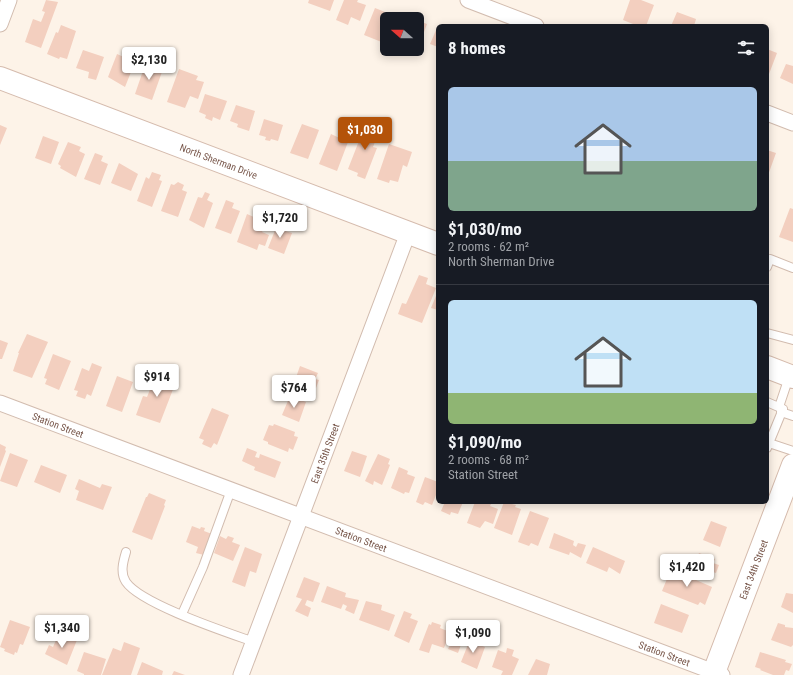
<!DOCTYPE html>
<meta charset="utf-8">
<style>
:root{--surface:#171b24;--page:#242831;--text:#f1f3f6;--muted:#9ea1a6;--line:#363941;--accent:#b45309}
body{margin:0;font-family:"Roboto Condensed",sans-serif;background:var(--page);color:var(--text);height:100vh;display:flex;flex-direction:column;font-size:15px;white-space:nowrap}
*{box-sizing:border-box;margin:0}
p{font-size:13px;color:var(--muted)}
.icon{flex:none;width:22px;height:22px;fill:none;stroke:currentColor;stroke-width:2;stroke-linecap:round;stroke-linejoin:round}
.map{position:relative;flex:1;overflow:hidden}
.side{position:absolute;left:436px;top:24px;width:333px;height:480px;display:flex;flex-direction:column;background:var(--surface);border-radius:6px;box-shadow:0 2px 10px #0003}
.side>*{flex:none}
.needle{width:26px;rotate:291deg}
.fabs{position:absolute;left:380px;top:12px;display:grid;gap:8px}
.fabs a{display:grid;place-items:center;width:44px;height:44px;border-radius:6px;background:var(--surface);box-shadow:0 2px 10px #0003;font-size:20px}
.price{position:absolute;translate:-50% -34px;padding:0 9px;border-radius:4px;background:#fff;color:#222;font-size:13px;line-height:26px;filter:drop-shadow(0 1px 2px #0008)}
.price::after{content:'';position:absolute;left:50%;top:24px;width:12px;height:9px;margin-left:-6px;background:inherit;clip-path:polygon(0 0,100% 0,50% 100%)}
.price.selected{background:var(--accent);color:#fff}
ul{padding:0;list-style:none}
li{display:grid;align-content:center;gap:8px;height:212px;padding:0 12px}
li+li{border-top:1px solid var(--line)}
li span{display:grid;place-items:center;height:124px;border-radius:6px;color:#555}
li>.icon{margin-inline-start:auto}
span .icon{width:72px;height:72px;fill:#fffc;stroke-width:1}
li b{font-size:17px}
h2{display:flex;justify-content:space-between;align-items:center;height:48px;padding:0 12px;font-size:17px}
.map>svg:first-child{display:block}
</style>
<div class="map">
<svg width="793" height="675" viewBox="0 0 793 675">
<rect width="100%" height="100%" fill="#fdf3e8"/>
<!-- building -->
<path fill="#f3cfbf" d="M46,0L58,2L41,48L25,42L33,19L41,22L45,12L42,11Z
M309,0H334L330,11L308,3Z
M344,0H358L357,2L366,5L360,21L351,17L348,25L336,20Z
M630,0H641L654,5L646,26H638L623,20Z
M375,8L395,16L394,19H387V37L384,43L364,35Z
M677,12L696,19L694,26H671Z
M417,18L419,19V21L427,24L421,40L417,39Z
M61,25L76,31L67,59L60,57L59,59L47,54L56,32L58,33Z
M437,28L438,29V47L430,44Z
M767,49L777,53L769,74L767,73Z
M83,50L104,57L96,80L88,78L89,72L76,68Z
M117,54L135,62L125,87L108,77Z
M146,62L163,69L152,100L135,94Z
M786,64L793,66V84L780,78Z
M179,69L198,76L196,80L204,82L198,99L190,96L185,108L167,102Z
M205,94L227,101L220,120L213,117L212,121L205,118L206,115L199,112Z
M236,105L255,111L249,131L237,127L238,124L230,121Z
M264,119L283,125L278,141L271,139L270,141L265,140L266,137L259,135Z
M366,123L380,129L373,147L377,148L365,179L357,176L358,173L348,169Z
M302,124L319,130L308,159L290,153Z
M0,125L7,128L0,145Z
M331,134L348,142L337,171L319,164Z
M43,136L59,142L51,164L35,158Z
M68,142L81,147L79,151L85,154L76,177L60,168L61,166L58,164Z
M389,144L412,152L407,167L403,165L398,182L390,180L389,183L377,179Z
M767,150L776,153L767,178Z
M95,153L103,156L101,161L108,164L100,185L84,179Z
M119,163L138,174L131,191L111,183Z
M152,172L161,175L159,180L162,181L152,207L137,201L146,177L149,179Z
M178,182L184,185L182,190L187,192L178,217L161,211L171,184L174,185Z
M205,192L210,194L207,200L213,203L204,228L189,220L198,197L202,198Z
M226,200L234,203L232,208L240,211L231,234L215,228Z
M790,208L793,209V242L779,237Z
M247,214L256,218L257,215L268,219L262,232L269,235L265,246L259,244L257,250L237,242Z
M278,223L286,226L285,231L292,233L284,254L268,248Z
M419,275L428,278L426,284L436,288L422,323L398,314L402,303L406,304Z
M438,291V310L431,308Z
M27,334L48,342L32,378L13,371L19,353H18Z
M0,340L8,343L2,359H0Z
M53,354L71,361L59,390L45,384L47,379L44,378Z
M92,363L102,367L91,396L87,394L85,399L76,396L78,391L74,390L82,368L89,371Z
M300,366L318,373L315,379L319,380L316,388L312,387L310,392L293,386Z
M157,372L177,379L160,423L136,415L143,396L147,397Z
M117,376L133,382L122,412L106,406Z
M290,396L306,402L299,422L282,415Z
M212,408L229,415L217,445L214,443L211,448L202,444L204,440L199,438Z
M274,424L295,432L294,436L298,437L293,450L289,448L288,452L268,444V442L263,440L269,425L273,426Z
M0,444L6,447L5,450L6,451L0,467Z
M247,448L257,452L255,457L259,458L260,454L281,462L275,478L254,470L255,467L242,461Z
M352,451L367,456L360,477L344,471Z
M10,453L28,460L17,487L0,481Z
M378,454L390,459L388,464L390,465L382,485L374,481L373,485L365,481Z
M41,465L67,475L60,493L34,482Z
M399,467L408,471L407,474L415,477L409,493L405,492L404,494L391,488Z
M425,477L438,482V490L432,505L425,502L423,505L416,502Z
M79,479L100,488L102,484L112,487L103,510L76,500L79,491L75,489Z
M149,493L166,500L164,505L165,506L152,540L132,532L146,497H147Z
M445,502H463L458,514L451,512L450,515L441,511Z
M475,502H492L490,506L498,509L493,524L485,521L480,528L467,523Z
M504,502L516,505L515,507L521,509L512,535L494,528Z
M530,511L549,518L538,546L531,543L529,546L518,542Z
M711,521L727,527L720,547L703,540Z
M192,526L200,529L201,527L205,528L204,531L212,534L204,555L196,553L198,547L186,542Z
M554,533L574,541L573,545L576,547L578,543L586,545L581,558L570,552L569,555L549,548Z
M220,536L226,539L228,536L234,538L232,542L240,545L233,561L214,553Z
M245,547L262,554L256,573L250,571L245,587L232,582Z
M593,547L625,561L620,574L609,567L607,572L586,563Z
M699,553L715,559L713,563L719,565L716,573L710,571L708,577L692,571Z
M671,569L712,587L705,605L700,602L698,605L662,591Z
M304,577L320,583L313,602L307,600L305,605L311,608L308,617L295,611L302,599L296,597Z
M327,586L346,593L345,597L359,600L354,614L345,610L347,606L343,604L341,609L321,602Z
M786,593L793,594V613L781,607Z
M366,601L382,605L381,610L395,615L389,631L359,620Z
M661,604L689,615L682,633L654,623Z
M404,611L412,614L410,618L418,621L409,643L394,636Z
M10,620L30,627L23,645L20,644L17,653L15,652L14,655L4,651L5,649L0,647Z
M432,622L441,625L440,628L450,632L449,635L463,639L458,653L448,649L450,645L446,643L444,648L432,644L429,653L419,650L429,624L431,625Z
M778,623L785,625V627L793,628V645L791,647L771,640Z
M59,633L77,640L67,665L45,654L49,645L53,647Z
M471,637L479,640L477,644L485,647L477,669L461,662Z
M124,642L140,648L131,675H102L113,648L121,651Z
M507,648L514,650L512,656L519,659L512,675H501L503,671L492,667L498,650L506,653Z
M84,652L106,659L101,675H84V674L77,671Z
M760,652L786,660L785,662L792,664L789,671L786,670L784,675H773L760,670L761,669L755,667Z
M536,659L550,664L547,675H528Z
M142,662L163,671L162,675H137Z
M174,671L185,675H172Z"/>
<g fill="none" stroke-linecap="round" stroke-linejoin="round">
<defs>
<path id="service" d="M767,267L770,259L793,268
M767,333L793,340
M767,402L783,409L767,448
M779,407L789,377
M781,412L793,416
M769,443L793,451
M126,552C123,562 120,573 126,582C141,604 226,632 254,642
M182,614L203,567L231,490"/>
<g id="minor">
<path d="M468,0L536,26"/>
<path d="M0,24L9,0"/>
<path d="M767,113L793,123"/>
<path id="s1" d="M0,403L722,675"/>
<path id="s2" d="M241,675L408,233"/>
</g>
<g id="secondary">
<path id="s3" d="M0,78L438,244"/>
<path d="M767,367L793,377"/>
<path id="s4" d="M713,675L793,465"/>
</g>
</defs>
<!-- service casing -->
<use href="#service" stroke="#d2bcaf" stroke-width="10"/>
<!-- minor casing -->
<use href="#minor" stroke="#d2bcaf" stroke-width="17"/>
<!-- secondary casing -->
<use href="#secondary" stroke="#d5bbad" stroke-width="24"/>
<!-- service -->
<use href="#service" stroke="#fff" stroke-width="8"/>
<!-- minor -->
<use href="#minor" stroke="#fff" stroke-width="15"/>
<!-- secondary -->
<use href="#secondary" stroke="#fff" stroke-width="22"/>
</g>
<g text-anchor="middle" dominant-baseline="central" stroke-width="4" stroke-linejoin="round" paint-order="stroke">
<!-- street labels -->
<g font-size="10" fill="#78574b" stroke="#fff7ef">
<text stroke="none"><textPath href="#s3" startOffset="234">North Sherman Drive</textPath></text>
<text stroke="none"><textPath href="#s1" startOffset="62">Station Street</textPath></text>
<text stroke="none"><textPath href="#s2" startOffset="237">East 35th Street</textPath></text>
<text stroke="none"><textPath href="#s1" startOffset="386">Station Street</textPath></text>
<text stroke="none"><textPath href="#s4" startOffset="113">East 34th Street</textPath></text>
<text stroke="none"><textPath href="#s1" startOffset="710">Station Street</textPath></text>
</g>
</g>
</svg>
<div class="fabs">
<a><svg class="needle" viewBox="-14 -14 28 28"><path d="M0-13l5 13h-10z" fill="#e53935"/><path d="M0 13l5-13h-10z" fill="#9ea1a6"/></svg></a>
</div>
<b class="price" style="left:149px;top:81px">$2,130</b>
<b class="price selected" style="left:365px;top:151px">$1,030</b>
<b class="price" style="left:280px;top:239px">$1,720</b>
<b class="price" style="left:157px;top:398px">$914</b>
<b class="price" style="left:294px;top:409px">$764</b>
<b class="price" style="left:687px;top:588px">$1,420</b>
<b class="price" style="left:62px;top:649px">$1,340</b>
<b class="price" style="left:473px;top:654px">$1,090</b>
<section class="side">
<h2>8 homes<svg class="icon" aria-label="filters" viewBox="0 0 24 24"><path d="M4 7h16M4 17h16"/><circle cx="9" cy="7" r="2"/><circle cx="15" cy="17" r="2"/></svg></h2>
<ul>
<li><span style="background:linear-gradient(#a9c7e8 60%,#7fa58c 0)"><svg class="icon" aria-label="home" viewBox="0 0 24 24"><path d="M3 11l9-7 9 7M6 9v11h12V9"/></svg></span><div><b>$1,030/mo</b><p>2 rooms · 62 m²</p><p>North Sherman Drive</p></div></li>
<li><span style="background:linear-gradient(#bfe0f5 75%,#8fb573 0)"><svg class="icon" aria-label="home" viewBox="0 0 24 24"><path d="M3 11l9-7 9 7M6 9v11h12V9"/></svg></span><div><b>$1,090/mo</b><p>2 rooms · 68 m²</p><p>Station Street</p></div></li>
</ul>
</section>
</div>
